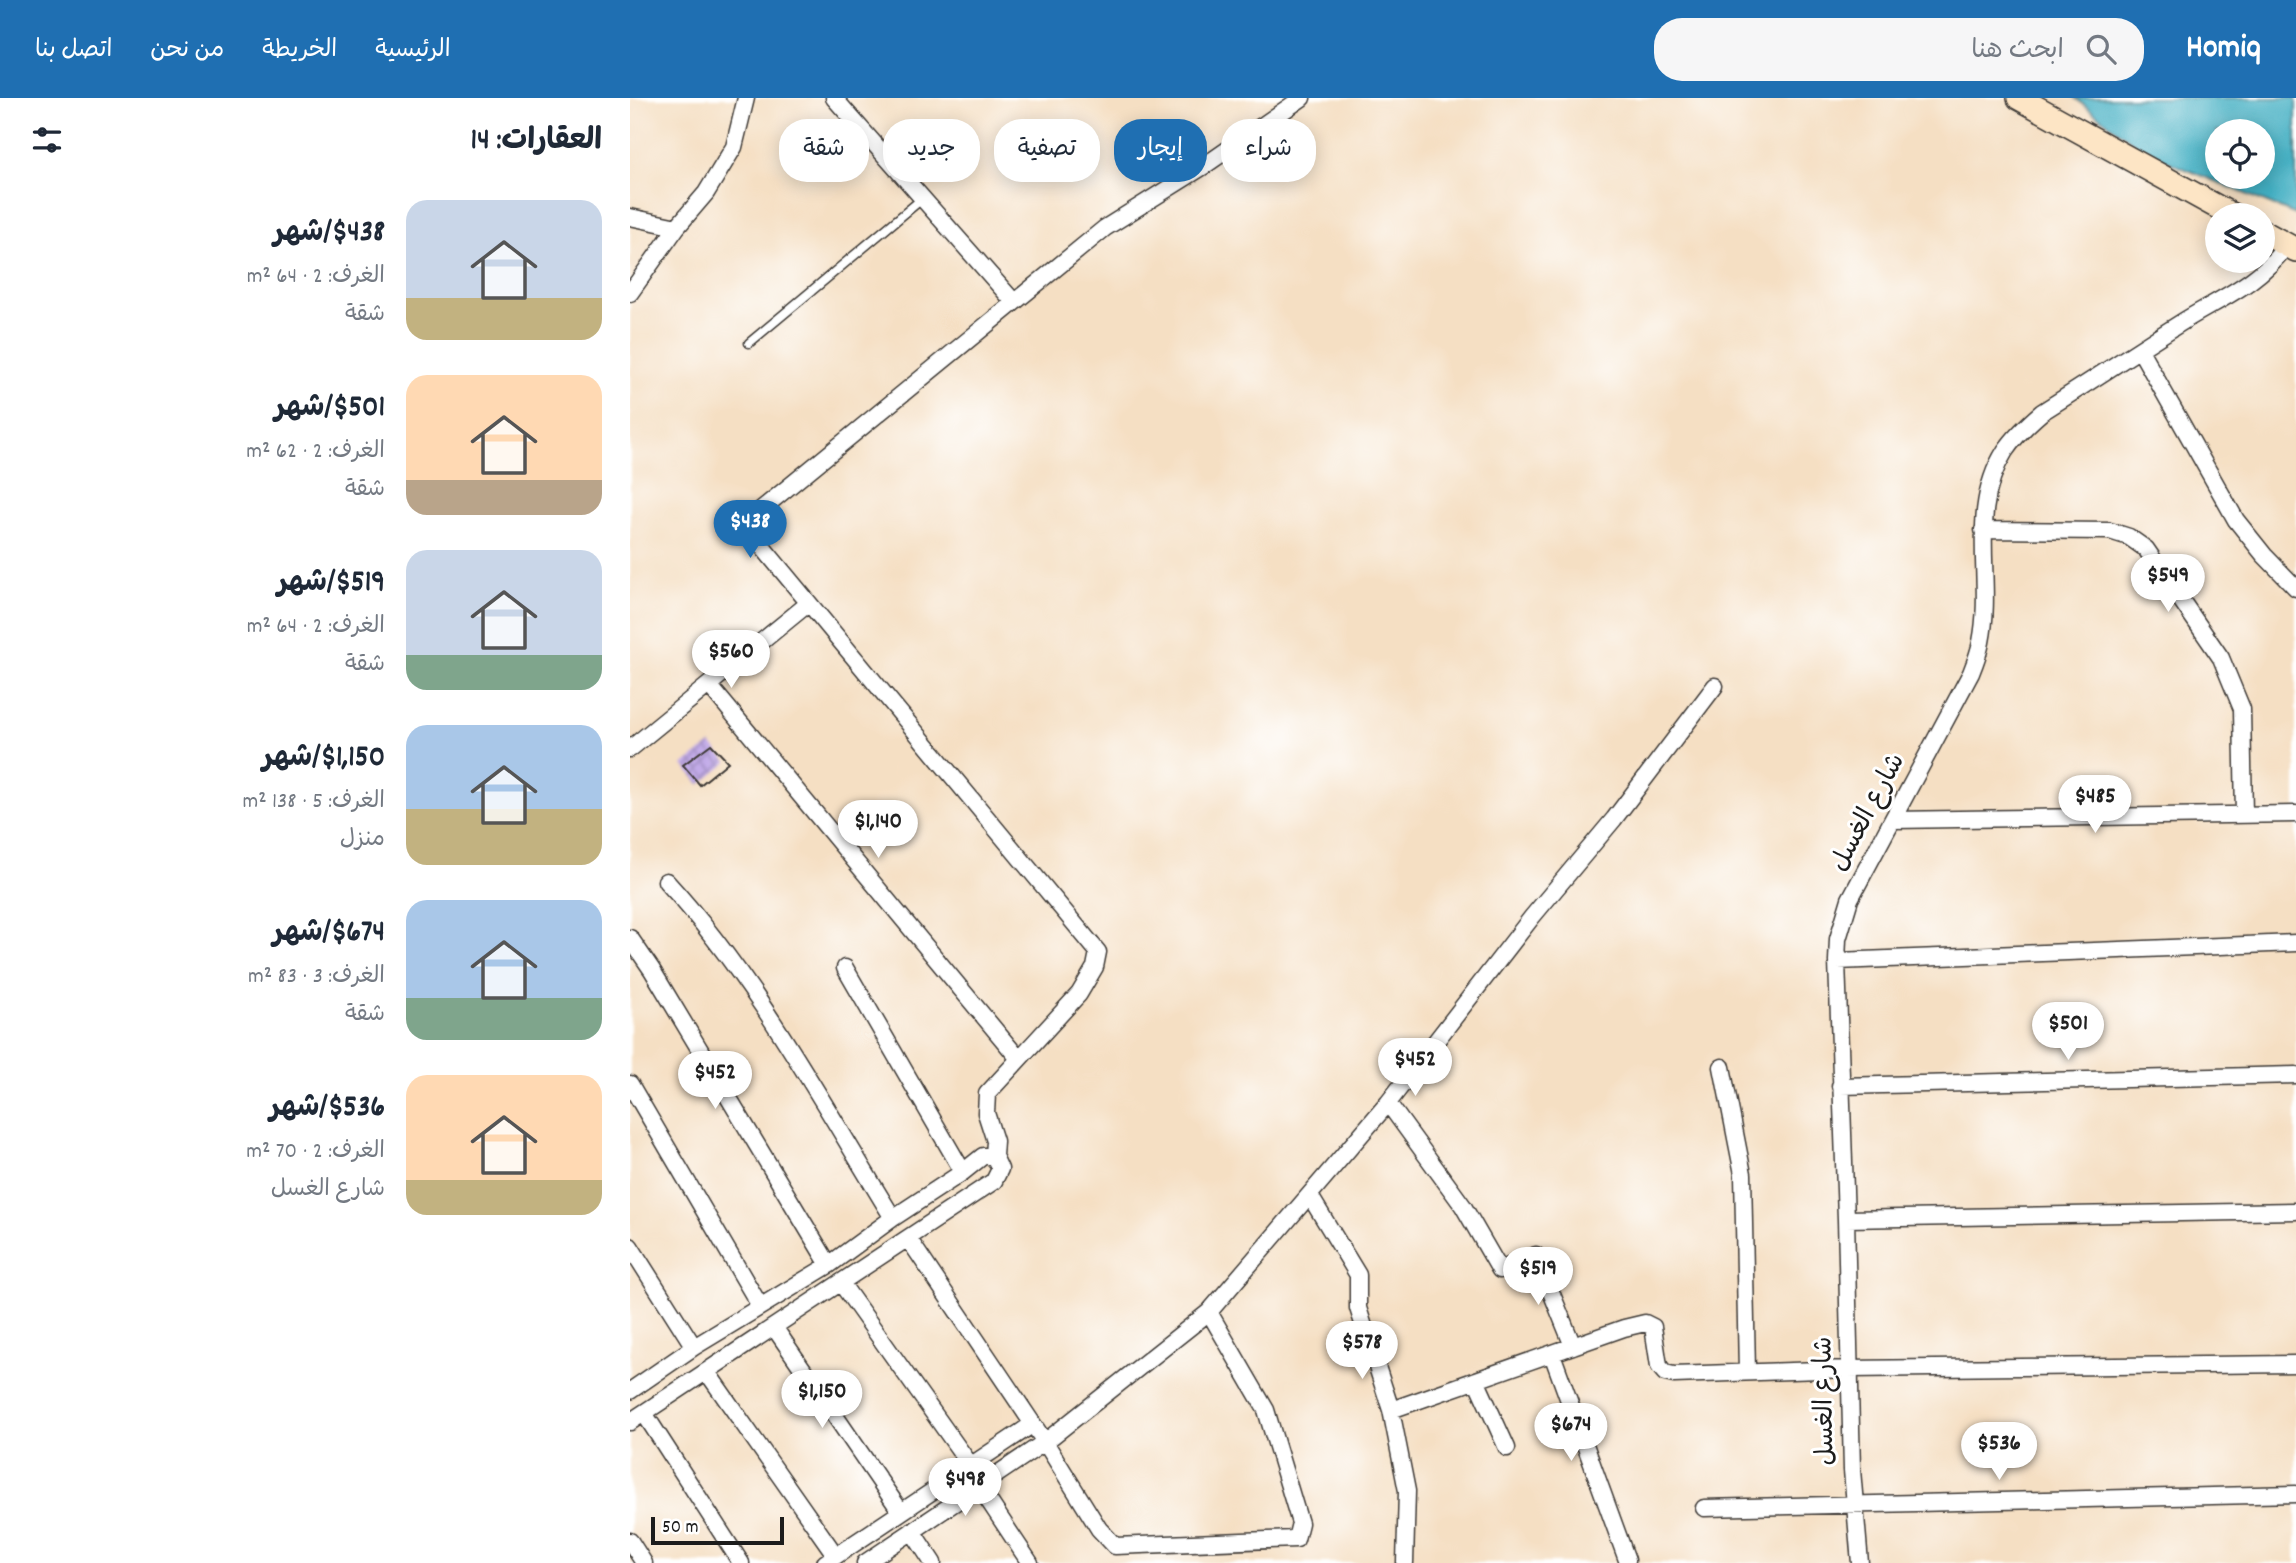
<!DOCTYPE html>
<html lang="ar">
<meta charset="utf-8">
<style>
:root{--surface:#fff;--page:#f6f6f7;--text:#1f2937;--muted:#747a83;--accent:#1f6fb2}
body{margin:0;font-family:Dekko,"Playpen Sans Arabic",sans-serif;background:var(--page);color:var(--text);direction:rtl;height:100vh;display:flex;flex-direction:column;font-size:26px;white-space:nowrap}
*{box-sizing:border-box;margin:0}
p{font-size:23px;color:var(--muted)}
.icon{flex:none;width:38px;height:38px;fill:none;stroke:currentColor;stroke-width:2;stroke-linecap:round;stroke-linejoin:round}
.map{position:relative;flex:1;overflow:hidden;direction:ltr}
.details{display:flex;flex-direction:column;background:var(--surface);width:630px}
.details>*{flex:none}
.top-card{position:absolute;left:21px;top:21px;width:665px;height:63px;direction:rtl;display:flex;gap:14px}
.buttons{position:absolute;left:1575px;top:21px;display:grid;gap:14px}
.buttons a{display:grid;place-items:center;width:70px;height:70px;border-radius:50%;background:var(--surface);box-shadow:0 4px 18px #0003;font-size:35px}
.scale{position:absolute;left:21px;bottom:18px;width:133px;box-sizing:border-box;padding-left:7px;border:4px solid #1c1c1c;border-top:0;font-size:19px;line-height:24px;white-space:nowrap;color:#1c1c1c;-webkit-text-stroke:5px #fff;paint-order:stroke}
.price{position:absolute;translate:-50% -60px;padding:0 16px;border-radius:24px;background:#fff;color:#222;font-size:23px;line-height:46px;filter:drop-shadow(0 2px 4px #0008)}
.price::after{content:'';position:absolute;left:50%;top:42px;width:21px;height:16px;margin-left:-10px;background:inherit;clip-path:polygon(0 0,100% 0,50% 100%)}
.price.current{background:var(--accent);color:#fff}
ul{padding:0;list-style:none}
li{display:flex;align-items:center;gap:21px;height:175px;padding:0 28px}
li span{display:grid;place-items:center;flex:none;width:196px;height:140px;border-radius:21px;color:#555}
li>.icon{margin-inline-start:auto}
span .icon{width:84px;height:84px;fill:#fffc;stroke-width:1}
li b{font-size:30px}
h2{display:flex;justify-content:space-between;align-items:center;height:84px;padding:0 28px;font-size:30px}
.chip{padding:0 24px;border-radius:28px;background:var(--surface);box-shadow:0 4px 18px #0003;font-size:24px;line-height:63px}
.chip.current{background:var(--accent);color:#fff}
header{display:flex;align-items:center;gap:42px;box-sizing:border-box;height:98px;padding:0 35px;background:var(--accent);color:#fff}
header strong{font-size:33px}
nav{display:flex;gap:38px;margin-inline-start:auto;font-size:24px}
.search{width:490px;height:63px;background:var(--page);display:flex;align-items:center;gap:18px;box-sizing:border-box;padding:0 24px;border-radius:28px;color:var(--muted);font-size:26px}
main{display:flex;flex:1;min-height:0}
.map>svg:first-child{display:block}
</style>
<header>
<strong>Homiq</strong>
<div class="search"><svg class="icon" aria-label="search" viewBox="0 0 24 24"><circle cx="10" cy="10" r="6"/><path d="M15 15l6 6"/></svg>ابحث هنا</div>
<nav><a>الرئيسية</a><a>الخريطة</a><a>من نحن</a><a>اتصل بنا</a></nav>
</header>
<main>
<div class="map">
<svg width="1666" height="1465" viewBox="0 0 1666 1465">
<defs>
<pattern id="building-cross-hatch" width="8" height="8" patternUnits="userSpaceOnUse" patternTransform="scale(1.75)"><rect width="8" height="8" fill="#c2abe8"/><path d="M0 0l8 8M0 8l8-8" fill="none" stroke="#a693c6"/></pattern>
</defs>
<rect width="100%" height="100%" fill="#fff"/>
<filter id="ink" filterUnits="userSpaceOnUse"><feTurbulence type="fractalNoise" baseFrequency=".0143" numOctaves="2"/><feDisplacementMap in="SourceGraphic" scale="14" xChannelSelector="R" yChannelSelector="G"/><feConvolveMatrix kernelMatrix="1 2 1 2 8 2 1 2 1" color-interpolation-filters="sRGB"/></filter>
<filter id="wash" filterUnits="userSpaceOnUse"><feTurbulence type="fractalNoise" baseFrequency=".00686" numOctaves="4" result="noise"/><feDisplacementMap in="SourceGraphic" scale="28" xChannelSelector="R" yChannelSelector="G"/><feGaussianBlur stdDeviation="1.57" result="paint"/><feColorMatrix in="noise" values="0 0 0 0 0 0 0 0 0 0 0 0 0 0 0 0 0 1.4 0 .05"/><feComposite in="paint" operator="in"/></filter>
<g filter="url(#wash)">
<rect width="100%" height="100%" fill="#f5dfc3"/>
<!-- water -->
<path fill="#43afc2" stroke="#30666f" stroke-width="2" fill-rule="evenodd" d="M1445,0H1666V117L1517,55ZM1587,33H1633V79H1587Z"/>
<g id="blocks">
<!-- building -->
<path fill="url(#building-cross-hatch)" d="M81,646L98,664L70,687L53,667Z"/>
</g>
</g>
<g filter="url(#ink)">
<use href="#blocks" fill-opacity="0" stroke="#3d3935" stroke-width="2"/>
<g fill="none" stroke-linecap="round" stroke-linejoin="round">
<defs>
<path id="lane" d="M119,245L293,100"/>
<path id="street" d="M204,0L384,204
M0,119L47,129
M0,195L47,129L76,95L104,49L116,0
M1510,252L1606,422L1634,457L1666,490
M1353,432L1480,433L1499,439L1516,451L1591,560L1612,611L1614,717
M79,587L389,961
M0,651L179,505
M1263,722L1666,716
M36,783C126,881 194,1008 263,1120
M0,840L22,872L199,1167
M1207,863L1666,845
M215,870L333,1074
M1092,969L1113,1076L1117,1274
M0,986L130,1208
M1210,988L1666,977
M758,1005L833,1108L870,1172L906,1157L943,1248
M680,1098L728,1177V1210L761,1312L777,1393L775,1465
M1216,1121L1666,1113
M278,1140L415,1344L469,1431L485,1448L666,1441L670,1425L636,1312L579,1214
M0,1148L64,1249
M211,1185L341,1368
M144,1229L271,1414
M922,1256L997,1462
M77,1274L206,1458
M846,1282L877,1350
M0,1293L64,1249L199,1167L263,1120L333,1074L353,1058H364
M761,1312L994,1230L1015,1225L1023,1229L1029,1268L1035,1275L1044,1277L1219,1271L1666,1266
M14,1315L111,1465
M0,1324L364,1083L370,1071L364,1058L365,1043L356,1015L357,996L449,896L465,869L468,854L130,446L123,428L128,414L475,130L574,68L672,0
M349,1388L400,1465
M1074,1410L1666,1396
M282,1433L303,1465
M0,1443L14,1465
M195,1465L403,1326
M235,1465L415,1344L579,1214L758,1005L902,819L984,721L1085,588
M1230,1465L1222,1372L1216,1121L1207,863L1208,841L1220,801L1341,575C1345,565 1349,555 1351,544C1364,481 1337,413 1375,353C1385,338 1398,326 1412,314C1458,285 1503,255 1549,226C1590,200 1626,188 1657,147"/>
<path id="secondary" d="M1389,0L1602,117
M1633,134L1666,152"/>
</defs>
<!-- lane casing -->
<use href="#lane" stroke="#3d3935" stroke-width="11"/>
<!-- street casing -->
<use href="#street" stroke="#3d3935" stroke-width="19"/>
<!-- secondary casing -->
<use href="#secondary" stroke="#3d3935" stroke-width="26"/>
<!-- lane -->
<use href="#lane" stroke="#fff" stroke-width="8"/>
<!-- street -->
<use href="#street" stroke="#fff" stroke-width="16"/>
<!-- secondary -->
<use href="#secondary" stroke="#fde5c5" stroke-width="23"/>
</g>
</g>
<g text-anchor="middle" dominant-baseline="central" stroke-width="6" stroke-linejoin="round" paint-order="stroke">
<!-- street labels -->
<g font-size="26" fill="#1c1c1c" stroke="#fff">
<text transform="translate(1239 715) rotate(-62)">شارع الغسل</text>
<text transform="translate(1196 1303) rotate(-91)">شارع الغسل</text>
</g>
</g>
</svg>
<div class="buttons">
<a><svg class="icon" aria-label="locate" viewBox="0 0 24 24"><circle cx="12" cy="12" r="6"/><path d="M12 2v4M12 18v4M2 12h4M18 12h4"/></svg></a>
<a><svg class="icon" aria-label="layers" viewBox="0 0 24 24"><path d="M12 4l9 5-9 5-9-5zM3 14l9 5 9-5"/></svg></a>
</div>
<div class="scale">50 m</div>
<b class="price current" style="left:120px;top:462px">$438</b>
<b class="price" style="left:1538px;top:516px">$549</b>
<b class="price" style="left:101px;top:592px">$560</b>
<b class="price" style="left:1465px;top:737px">$485</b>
<b class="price" style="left:248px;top:762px">$1,140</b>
<b class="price" style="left:1438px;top:964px">$501</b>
<b class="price" style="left:785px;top:1000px">$452</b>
<b class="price" style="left:85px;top:1013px">$452</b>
<b class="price" style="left:908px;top:1209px">$519</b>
<b class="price" style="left:732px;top:1283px">$578</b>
<b class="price" style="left:192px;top:1332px">$1,150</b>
<b class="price" style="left:941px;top:1365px">$674</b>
<b class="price" style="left:1369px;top:1384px">$536</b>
<b class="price" style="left:335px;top:1420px">$498</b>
<div class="top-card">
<a class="chip">شراء</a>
<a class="chip current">إيجار</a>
<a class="chip">تصفية</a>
<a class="chip">جديد</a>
<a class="chip">شقة</a>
</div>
</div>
<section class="details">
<h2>العقارات: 14<svg class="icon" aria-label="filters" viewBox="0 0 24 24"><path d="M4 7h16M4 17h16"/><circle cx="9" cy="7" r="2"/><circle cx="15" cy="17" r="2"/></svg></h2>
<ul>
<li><span style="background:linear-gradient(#c9d6e8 70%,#c2b280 0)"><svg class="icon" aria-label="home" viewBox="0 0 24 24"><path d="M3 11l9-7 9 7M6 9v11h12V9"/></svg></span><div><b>$438/شهر</b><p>الغرف: 2 · 64 m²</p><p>شقة</p></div></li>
<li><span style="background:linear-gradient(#ffd9b3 75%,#b9a48a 0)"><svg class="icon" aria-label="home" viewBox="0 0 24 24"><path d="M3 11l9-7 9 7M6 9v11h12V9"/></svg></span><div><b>$501/شهر</b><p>الغرف: 2 · 62 m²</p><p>شقة</p></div></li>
<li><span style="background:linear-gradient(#c9d6e8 75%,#7fa58c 0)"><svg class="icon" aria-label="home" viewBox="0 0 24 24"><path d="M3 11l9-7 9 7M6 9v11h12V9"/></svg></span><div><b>$519/شهر</b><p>الغرف: 2 · 64 m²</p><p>شقة</p></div></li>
<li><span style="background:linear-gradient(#a9c7e8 60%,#c2b280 0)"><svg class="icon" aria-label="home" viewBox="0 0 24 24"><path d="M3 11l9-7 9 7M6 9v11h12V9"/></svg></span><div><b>$1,150/شهر</b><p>الغرف: 5 · 138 m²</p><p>منزل</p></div></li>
<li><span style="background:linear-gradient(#a9c7e8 70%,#7fa58c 0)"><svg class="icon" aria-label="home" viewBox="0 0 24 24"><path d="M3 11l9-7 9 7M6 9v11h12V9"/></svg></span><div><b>$674/شهر</b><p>الغرف: 3 · 83 m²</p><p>شقة</p></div></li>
<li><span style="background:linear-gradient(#ffd9b3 75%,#c2b280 0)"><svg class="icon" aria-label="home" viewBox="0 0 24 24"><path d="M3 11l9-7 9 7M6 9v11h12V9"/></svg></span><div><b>$536/شهر</b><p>الغرف: 2 · 70 m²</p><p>شارع الغسل</p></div></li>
</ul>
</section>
</main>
